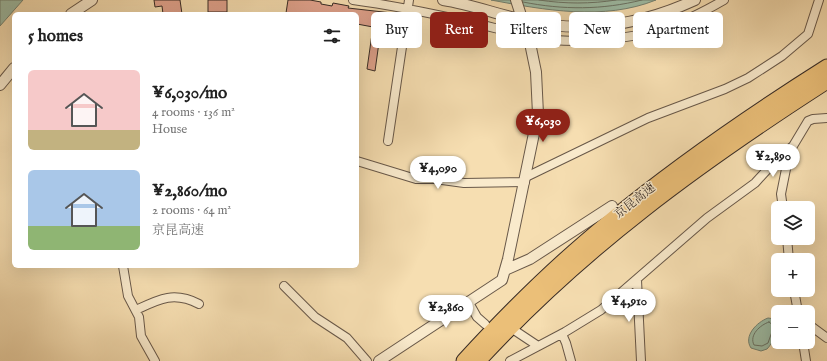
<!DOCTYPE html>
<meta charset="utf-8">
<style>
:root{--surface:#fff;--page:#f2f2f2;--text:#222;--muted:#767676;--accent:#8f2418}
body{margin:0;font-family:"IM FELL English","Noto Serif SC",serif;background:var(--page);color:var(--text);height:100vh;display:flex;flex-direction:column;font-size:15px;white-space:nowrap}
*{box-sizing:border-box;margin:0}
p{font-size:13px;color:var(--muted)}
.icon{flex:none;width:22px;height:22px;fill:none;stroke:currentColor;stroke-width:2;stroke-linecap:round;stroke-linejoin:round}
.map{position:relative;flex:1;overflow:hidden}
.details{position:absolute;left:12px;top:12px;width:347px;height:256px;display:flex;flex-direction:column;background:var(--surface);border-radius:6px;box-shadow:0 4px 16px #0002}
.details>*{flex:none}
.banner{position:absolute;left:371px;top:12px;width:380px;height:36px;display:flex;gap:8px}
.controls{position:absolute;left:771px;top:201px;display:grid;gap:8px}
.controls a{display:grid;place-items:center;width:44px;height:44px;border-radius:6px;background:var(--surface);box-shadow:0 4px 16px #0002;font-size:20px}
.price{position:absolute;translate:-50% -34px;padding:0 9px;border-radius:14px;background:#fff;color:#222;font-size:13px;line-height:26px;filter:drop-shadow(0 1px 2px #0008)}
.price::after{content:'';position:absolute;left:50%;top:24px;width:12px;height:9px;margin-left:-6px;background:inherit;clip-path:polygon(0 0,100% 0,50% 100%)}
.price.on{background:var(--accent);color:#fff}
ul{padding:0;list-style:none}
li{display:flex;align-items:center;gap:12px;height:100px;padding:0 16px}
li span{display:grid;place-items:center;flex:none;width:112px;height:80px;border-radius:6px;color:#555}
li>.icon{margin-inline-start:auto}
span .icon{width:48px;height:48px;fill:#fffc;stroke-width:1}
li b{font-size:17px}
h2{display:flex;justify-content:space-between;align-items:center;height:48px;padding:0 16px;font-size:17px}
.tag{padding:0 14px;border-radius:6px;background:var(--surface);box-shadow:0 4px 16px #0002;font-size:14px;line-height:36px}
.tag.on{background:var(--accent);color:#fff}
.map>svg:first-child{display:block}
</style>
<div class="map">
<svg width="827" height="361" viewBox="0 0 827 361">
<rect width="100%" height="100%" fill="#f6deb1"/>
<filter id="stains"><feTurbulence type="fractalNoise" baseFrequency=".005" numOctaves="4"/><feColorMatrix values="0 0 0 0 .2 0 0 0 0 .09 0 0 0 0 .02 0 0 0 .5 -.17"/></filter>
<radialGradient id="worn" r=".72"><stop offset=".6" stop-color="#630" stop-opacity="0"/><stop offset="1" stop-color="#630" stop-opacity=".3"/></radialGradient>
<!-- water -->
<path fill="#9ebda6" stroke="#758373" d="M0,0H23L0,26Z
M491,0H656C604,21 544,10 491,0Z
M768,318L775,319C779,328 774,342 767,349L761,351L751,348C743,336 757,322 768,318Z"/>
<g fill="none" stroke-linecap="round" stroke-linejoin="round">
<!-- shore -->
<path stroke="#6b7466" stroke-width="1" d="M539,0C565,4 591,4 616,0
M523,2C563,10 602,10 642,0
M769,322L774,326L768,343L762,346L754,345C749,335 760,325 769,322Z"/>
</g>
<!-- building -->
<path fill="#e0a28c" stroke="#382c26" d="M154,0H180L182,14H163L162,6L155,7Z
M208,0H227V12H208Z
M288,0H310L321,2V4L332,6L333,3L349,6L348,8L392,13L390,29L381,28L375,71L367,69L373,27L357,24V14L286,13Z"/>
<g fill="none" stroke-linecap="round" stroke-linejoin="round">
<defs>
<path id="minor" d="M353,0C390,5 425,12 461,20C485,25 508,32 532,37C567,44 612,41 647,33C674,27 700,14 724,0
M388,141L409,0
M357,161L416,179H435L464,183L525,182
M526,177L648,118L725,89L748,78L782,56L808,34L819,0
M783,208L781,194L790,149
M787,238L789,260
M123,266L128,296L139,317L141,336L155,361
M637,280L641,361
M284,286L315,317L347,338L367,361
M794,290L798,312
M468,301L477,317L485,324
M136,310C159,299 174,291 199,304
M808,324L827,338
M517,332L538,346
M562,334L566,343L571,361
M803,342L806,361
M510,361L565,332L601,310L707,218L755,183L777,159L793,146L808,121L813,119L827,118"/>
<path id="tertiary" d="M443,0C470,4 496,14 523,20C582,34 641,25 695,0
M71,14L92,0
M0,85L14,68
M505,270L530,259L612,206
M379,361L502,280L508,259L538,114L536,72L530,43L516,0"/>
<path id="motorway" d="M464,361C509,312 556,265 608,223C677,166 751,115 827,67
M478,361C582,248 698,164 827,81"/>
</defs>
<!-- minor casing -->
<use href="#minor" stroke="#685849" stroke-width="10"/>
<!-- tertiary casing -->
<use href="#tertiary" stroke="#685849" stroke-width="12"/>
<!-- motorway casing -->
<use href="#motorway" stroke="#382c26" stroke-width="17"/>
<!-- minor -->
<use href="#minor" stroke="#f9eacc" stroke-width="8"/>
<!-- tertiary -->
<use href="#tertiary" stroke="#f9eacc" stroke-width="10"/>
<!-- motorway -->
<use href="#motorway" stroke="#ebbf78" stroke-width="15"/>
</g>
<g text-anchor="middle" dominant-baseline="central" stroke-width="3" stroke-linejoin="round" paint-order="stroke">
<!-- street labels -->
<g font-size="12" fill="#382c26" stroke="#f9eacc">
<text transform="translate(635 201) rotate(-38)">京昆高速</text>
</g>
</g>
<rect width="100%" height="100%" filter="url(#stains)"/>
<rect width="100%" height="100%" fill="url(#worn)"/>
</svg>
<div class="controls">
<a><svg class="icon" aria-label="layers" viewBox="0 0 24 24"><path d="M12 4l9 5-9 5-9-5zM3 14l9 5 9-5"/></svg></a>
<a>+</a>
<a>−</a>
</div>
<b class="price on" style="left:543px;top:143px">¥6,030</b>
<b class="price" style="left:773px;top:178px">¥2,890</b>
<b class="price" style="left:438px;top:190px">¥4,090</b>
<b class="price" style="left:629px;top:323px">¥4,910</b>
<b class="price" style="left:446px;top:329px">¥2,860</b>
<div class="banner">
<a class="tag">Buy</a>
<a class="tag on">Rent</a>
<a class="tag">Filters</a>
<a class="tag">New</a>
<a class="tag">Apartment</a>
</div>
<section class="details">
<h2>5 homes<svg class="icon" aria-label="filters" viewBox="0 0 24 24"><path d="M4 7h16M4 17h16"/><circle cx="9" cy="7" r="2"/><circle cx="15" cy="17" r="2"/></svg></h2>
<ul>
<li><span style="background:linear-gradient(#f6c9c9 75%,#c2b280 0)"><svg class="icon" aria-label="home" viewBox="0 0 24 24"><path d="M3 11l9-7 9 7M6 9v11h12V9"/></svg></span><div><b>¥6,030/mo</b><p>4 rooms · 136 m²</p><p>House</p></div></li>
<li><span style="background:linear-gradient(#a9c7e8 70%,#8fb573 0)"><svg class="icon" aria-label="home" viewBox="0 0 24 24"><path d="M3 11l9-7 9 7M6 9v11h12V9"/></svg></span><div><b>¥2,860/mo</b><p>2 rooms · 64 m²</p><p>京昆高速</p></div></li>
</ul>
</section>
</div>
